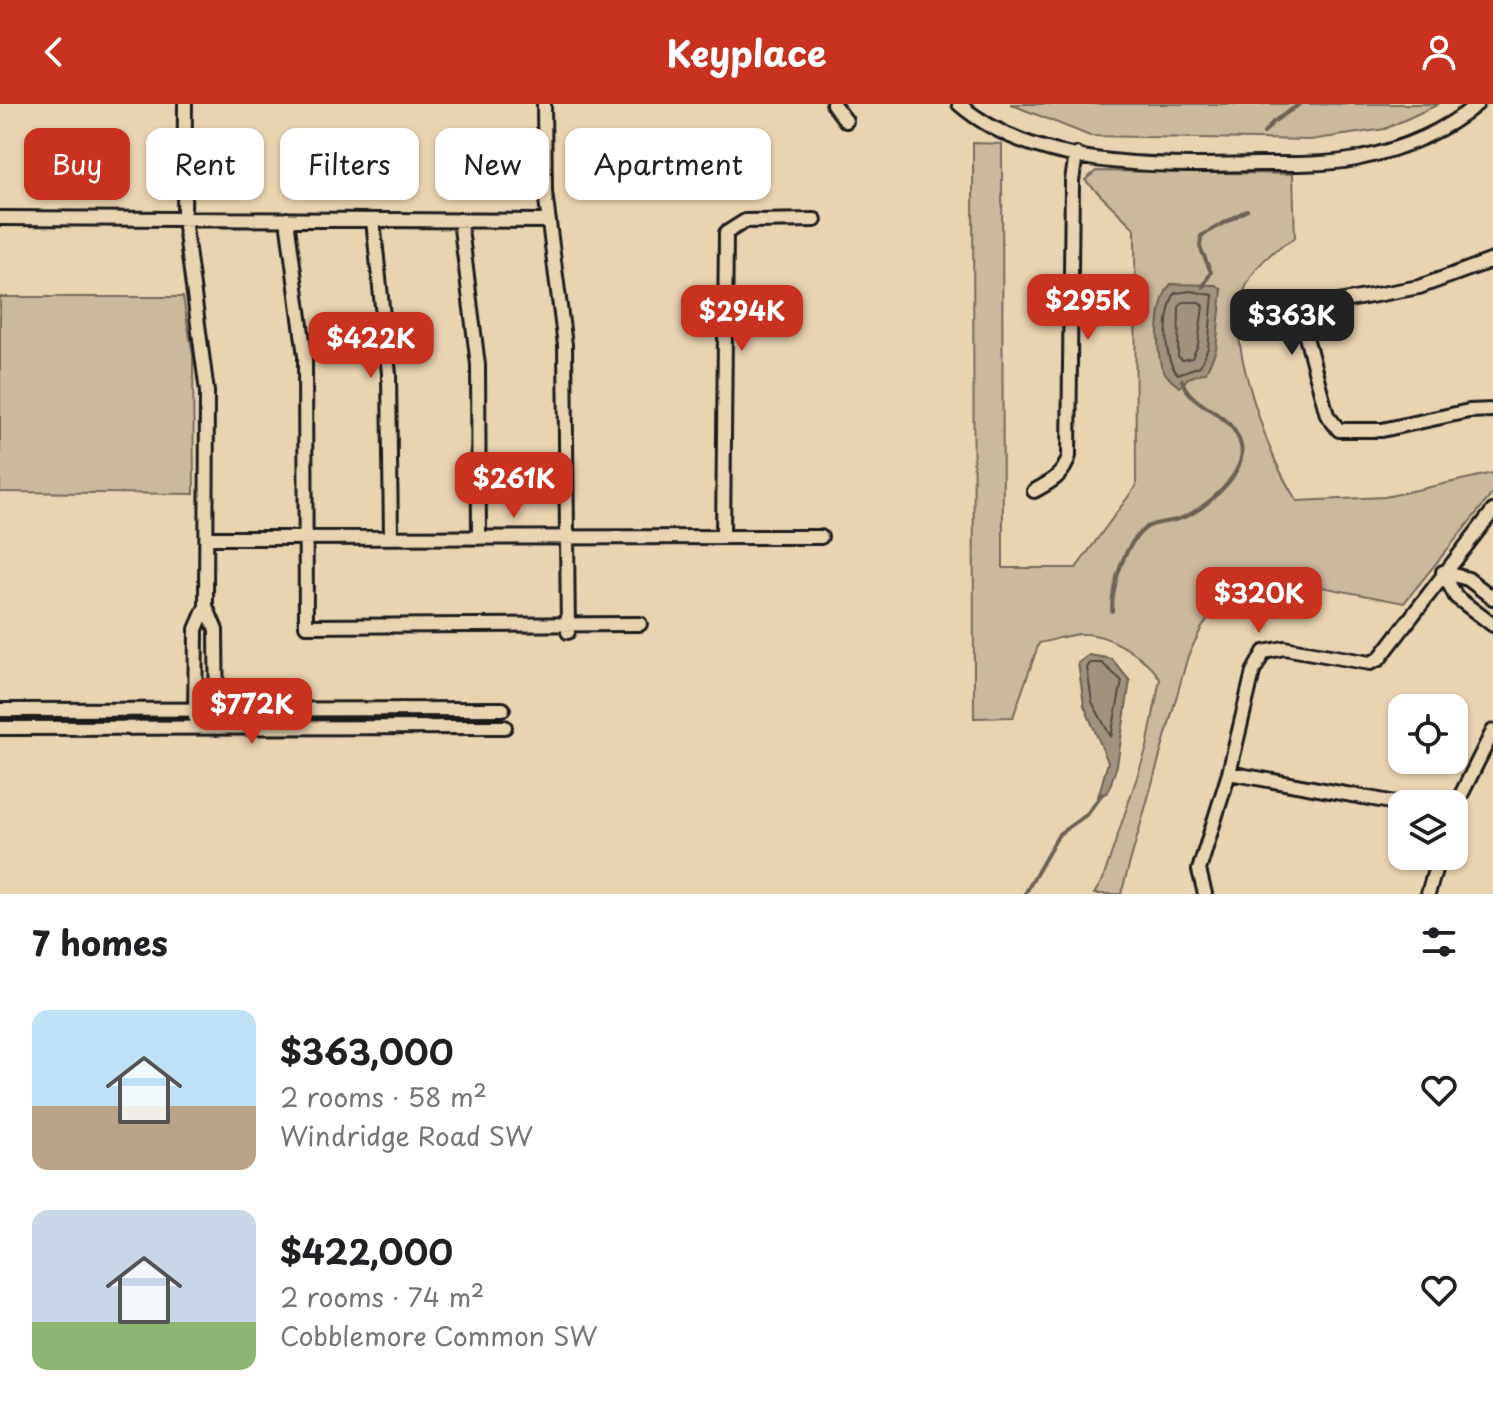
<!DOCTYPE html>
<meta charset="utf-8">
<style>
:root{--surface:#fff;--page:#f6f6f6;--text:#202124;--muted:#757577;--accent:#c8321e}
body{margin:0;font-family:"Playpen Sans",sans-serif;background:var(--page);color:var(--text);height:100vh;display:flex;flex-direction:column;font-size:30px;white-space:nowrap}
*{box-sizing:border-box;margin:0}
p{font-size:26px;color:var(--muted)}
.icon{flex:none;width:44px;height:44px;fill:none;stroke:currentColor;stroke-width:2;stroke-linecap:round;stroke-linejoin:round}
.map{position:relative;height:790px;overflow:hidden}
.sheet{display:flex;flex-direction:column;background:var(--surface);flex:1}
.sheet>*{flex:none}
.guide{position:absolute;left:24px;top:24px;width:800px;height:72px;display:flex;gap:16px}
.buttons{position:absolute;left:1388px;top:590px;display:grid;gap:16px}
.buttons a{display:grid;place-items:center;width:80px;height:80px;border-radius:16px;background:var(--surface);box-shadow:0 2px 6px #0004;font-size:40px}
.price{position:absolute;translate:-50% -68px;padding:0 18px;border-radius:16px;background:var(--accent);color:#fff;font-size:26px;line-height:52px;filter:drop-shadow(0 2px 4px #0008)}
.price::after{content:'';position:absolute;left:50%;top:48px;width:24px;height:18px;margin-left:-12px;background:inherit;clip-path:polygon(0 0,100% 0,50% 100%)}
.price.selected{background:#222;color:#fff}
ul{padding:0;list-style:none}
li{display:flex;align-items:center;gap:24px;height:200px;padding:0 32px}
li span{display:grid;place-items:center;flex:none;width:224px;height:160px;border-radius:16px;color:#555}
li>.icon{margin-inline-start:auto}
span .icon{width:96px;height:96px;fill:#fffc;stroke-width:1}
li b{font-size:34px}
h2{display:flex;justify-content:space-between;align-items:center;height:96px;padding:0 32px;font-size:34px}
.chip{padding:0 28px;border-radius:16px;background:var(--surface);box-shadow:0 2px 6px #0004;font-size:28px;line-height:72px}
.chip.selected{background:var(--accent);color:#fff}
header{display:flex;justify-content:space-between;align-items:center;height:104px;padding:0 32px;background:var(--accent);color:#fff;font-size:36px;font-weight:700}
.map>svg:first-child{display:block}
</style>
<header><svg class="icon" aria-label="back" viewBox="0 0 24 24"><path d="M15 5l-7 7 7 7"/></svg>Keyplace<svg class="icon" aria-label="person" viewBox="0 0 24 24"><circle cx="12" cy="8" r="4"/><path d="M4 21q1-7 8-7t8 7"/></svg></header>
<div class="map">
<svg width="1493" height="790" viewBox="0 0 1493 790">
<rect width="100%" height="100%" fill="#e9d4b2"/>
<filter id="ink" filterUnits="userSpaceOnUse"><feTurbulence type="fractalNoise" baseFrequency=".0125" numOctaves="2"/><feDisplacementMap in="SourceGraphic" scale="16" xChannelSelector="R" yChannelSelector="G"/><feConvolveMatrix kernelMatrix="1 2 1 2 8 2 1 2 1" color-interpolation-filters="sRGB"/></filter>
<g filter="url(#ink)">
<!-- green -->
<path fill="#cbb99d" stroke="#746a5c" stroke-width="2" d="M1010,0H1439L1385,25L1310,36L1090,32Z
M973,39L1002,40L1003,464H1076L1136,382L1135,125L1085,76L1096,67L1293,70L1295,134C1221,173 1234,234 1255,301C1266,336 1277,366 1297,397L1385,393L1493,369V389L1404,499L1260,471L1231,481L1201,525L1188,552L1121,790H1094L1103,775L1147,643L1160,575C1148,554 1109,530 1084,530C1070,529 1053,537 1039,539L1013,613L974,614Z
M0,193H183L193,252L194,390L0,388Z"/>
<!-- water -->
<path fill="#a1927d" stroke="#6c6356" stroke-width="2" d="M1171,180L1216,181L1222,186L1216,246L1206,268L1188,274L1180,283C1171,277 1162,268 1160,257C1156,237 1157,195 1171,180Z
M1089,551L1112,555L1130,577L1117,661L1108,688L1098,693L1108,658L1084,601L1078,559Z"/>
<g fill="none" stroke-linecap="round" stroke-linejoin="round">
<!-- shore -->
<path stroke="#514b43" stroke-width="2" d="M1191,187L1213,191L1208,244L1200,262L1178,270C1162,255 1164,207 1175,189Z
M1183,198H1199L1203,202L1198,241L1192,254L1182,256L1178,252L1179,203Z
M1102,559L1122,577L1111,633L1092,598L1087,564L1090,559Z"/>
<!-- stream -->
<path stroke="#6c6356" stroke-width="4" d="M1264,29L1273,18L1300,0
M1203,183L1211,168L1200,143L1201,132L1247,106
M1112,507C1112,481 1124,439 1147,423C1156,418 1172,418 1182,414C1206,405 1247,369 1241,342C1233,306 1191,306 1182,276
M1025,790L1059,730L1086,711L1102,690"/>
<defs>
<path id="minor" d="M185,0L184,115L207,288L206,502L216,526L217,624
M544,0L545,88L565,241L568,528
M833,0L846,17
M959,0C1036,67 1162,62 1258,60C1290,60 1324,61 1356,55C1399,46 1443,29 1477,0
M0,114L549,117
M287,115L305,252L306,522L640,520
M373,116L389,270L391,434
M460,116L478,261L479,434
M1493,156L1419,183L1322,201L1312,206L1305,229L1327,311L1339,326H1382L1469,307L1493,306
M1034,387C1051,378 1064,371 1069,352L1072,77L1076,50
M723,433L726,129L745,117L815,116
M207,434L821,433
M1443,468L1456,493L1493,521
M1443,468L1468,475L1493,494
M0,606L503,605
M195,613L196,525L206,502
M0,624L505,623
M1229,669L1402,700
M1454,705L1493,627
M1205,790L1199,766L1229,669L1253,568L1264,548L1284,544L1370,559L1379,555L1493,407
M1428,790L1439,752"/>
</defs>
<!-- minor casing -->
<use href="#minor" stroke="#1c1c1c" stroke-width="18"/>
<!-- minor -->
<use href="#minor" stroke="#e9d4b2" stroke-width="12"/>
</g>
</g>
</svg>
<div class="buttons">
<a><svg class="icon" aria-label="locate" viewBox="0 0 24 24"><circle cx="12" cy="12" r="6"/><path d="M12 2v4M12 18v4M2 12h4M18 12h4"/></svg></a>
<a><svg class="icon" aria-label="layers" viewBox="0 0 24 24"><path d="M12 4l9 5-9 5-9-5zM3 14l9 5 9-5"/></svg></a>
</div>
<b class="price" style="left:1088px;top:238px">$295K</b>
<b class="price" style="left:742px;top:249px">$294K</b>
<b class="price selected" style="left:1292px;top:253px">$363K</b>
<b class="price" style="left:371px;top:276px">$422K</b>
<b class="price" style="left:514px;top:416px">$261K</b>
<b class="price" style="left:1259px;top:531px">$320K</b>
<b class="price" style="left:252px;top:642px">$772K</b>
<div class="guide">
<a class="chip selected">Buy</a>
<a class="chip">Rent</a>
<a class="chip">Filters</a>
<a class="chip">New</a>
<a class="chip">Apartment</a>
</div>
</div>
<section class="sheet">
<h2>7 homes<svg class="icon" aria-label="filters" viewBox="0 0 24 24"><path d="M4 7h16M4 17h16"/><circle cx="9" cy="7" r="2"/><circle cx="15" cy="17" r="2"/></svg></h2>
<ul>
<li><span style="background:linear-gradient(#bfe0f5 60%,#b9a48a 0)"><svg class="icon" aria-label="home" viewBox="0 0 24 24"><path d="M3 11l9-7 9 7M6 9v11h12V9"/></svg></span><div><b>$363,000</b><p>2 rooms · 58 m²</p><p>Windridge Road SW</p></div><svg class="icon" aria-label="heart" viewBox="0 0 24 24"><path d="M12 20l-8-8c-3-5 5-10 8-4 3-6 11-1 8 4z"/></svg></li>
<li><span style="background:linear-gradient(#c9d6e8 70%,#8fb573 0)"><svg class="icon" aria-label="home" viewBox="0 0 24 24"><path d="M3 11l9-7 9 7M6 9v11h12V9"/></svg></span><div><b>$422,000</b><p>2 rooms · 74 m²</p><p>Cobblemore Common SW</p></div><svg class="icon" aria-label="heart" viewBox="0 0 24 24"><path d="M12 20l-8-8c-3-5 5-10 8-4 3-6 11-1 8 4z"/></svg></li>
</ul>
</section>
